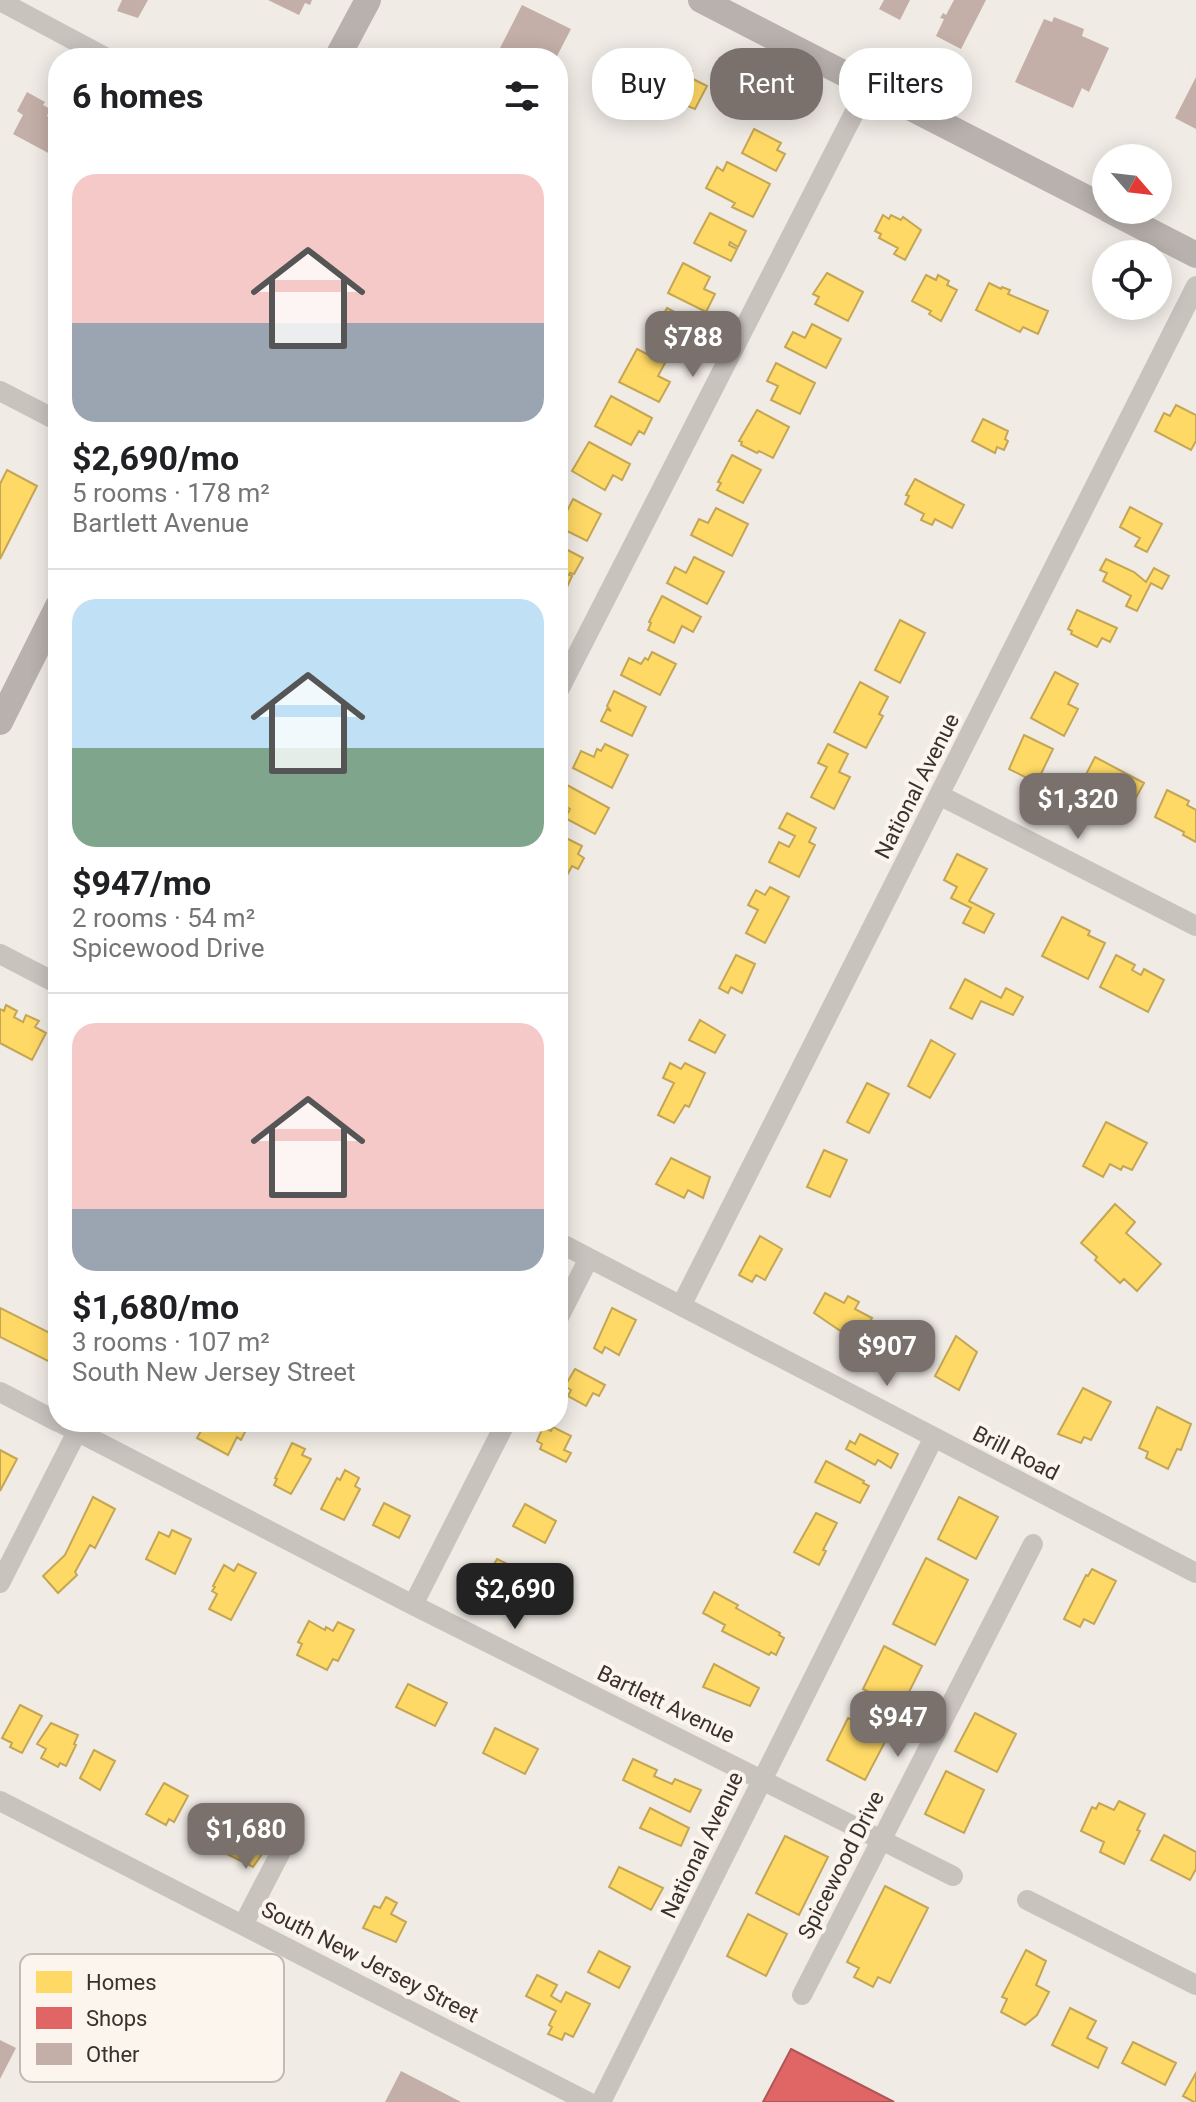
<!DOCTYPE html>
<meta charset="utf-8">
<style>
:root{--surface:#fff;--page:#f6f6f6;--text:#202124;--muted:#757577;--line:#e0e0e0;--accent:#7a716c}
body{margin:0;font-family:Roboto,sans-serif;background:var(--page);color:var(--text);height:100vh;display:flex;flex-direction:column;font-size:30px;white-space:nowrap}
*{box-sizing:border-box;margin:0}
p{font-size:26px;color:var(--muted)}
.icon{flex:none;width:44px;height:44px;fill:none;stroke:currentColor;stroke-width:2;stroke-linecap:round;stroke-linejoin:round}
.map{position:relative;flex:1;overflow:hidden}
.panel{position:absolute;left:48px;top:48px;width:520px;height:1384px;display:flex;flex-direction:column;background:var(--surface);border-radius:32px;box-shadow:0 4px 20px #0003}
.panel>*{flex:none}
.banner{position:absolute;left:592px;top:48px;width:484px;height:72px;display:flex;gap:16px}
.needle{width:52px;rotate:118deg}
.tools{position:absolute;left:1092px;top:144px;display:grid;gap:16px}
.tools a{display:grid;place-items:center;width:80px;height:80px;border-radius:50%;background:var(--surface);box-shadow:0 4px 20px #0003;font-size:40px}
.price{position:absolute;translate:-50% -68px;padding:0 18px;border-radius:16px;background:var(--accent);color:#fff;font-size:26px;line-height:52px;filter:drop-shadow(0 2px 4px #0008)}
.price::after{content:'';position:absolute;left:50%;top:48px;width:24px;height:18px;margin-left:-12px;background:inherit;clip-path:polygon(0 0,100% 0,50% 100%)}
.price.active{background:#222;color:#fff}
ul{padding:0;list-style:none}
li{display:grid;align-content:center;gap:16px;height:424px;padding:0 24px}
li+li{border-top:2px solid var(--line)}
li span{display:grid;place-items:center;height:248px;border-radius:24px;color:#555}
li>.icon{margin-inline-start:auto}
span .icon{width:144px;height:144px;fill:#fffc;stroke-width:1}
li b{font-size:34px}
h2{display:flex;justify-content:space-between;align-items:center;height:96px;padding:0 24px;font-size:34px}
.pill{padding:0 28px;border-radius:32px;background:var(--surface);box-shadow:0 4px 20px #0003;font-size:28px;line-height:72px}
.pill.active{background:var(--accent);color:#fff}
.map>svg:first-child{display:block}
</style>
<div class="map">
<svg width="1196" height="2102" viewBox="0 0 1196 2102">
<rect width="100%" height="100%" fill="#f0ebe5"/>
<!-- homes -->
<path fill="#ffd966" stroke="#c4a654" stroke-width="2" d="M674,67L682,71L684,68L692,71L689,77L707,86L695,109L660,95Z
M754,129L781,143L777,150L785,154L776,171L742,153Z
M727,162L770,184L753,217L732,207L735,203L706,188L717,167L723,171Z
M710,213L746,231L738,247L730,242L729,245L737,249L731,261L694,243Z
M883,215L889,219L891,215L901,220L903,217L921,230L905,260L894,254L898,248L879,238L881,234L875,231Z
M683,263L710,277L704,289L715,294L706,312L668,293Z
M827,273L863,292L848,321L815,304L819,297L813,294Z
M926,275L936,280L938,275L949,281L947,285L957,290L941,321L929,314L931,311L912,301Z
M989,283L1001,289L1002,287L1010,290L1008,294L1048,311L1038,334L1023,327L1020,332L976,310Z
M667,308L697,324L684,354L651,336Z
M812,324L841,339L826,368L785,347L793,332L805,338Z
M637,349L665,363L658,376L670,382L659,402L619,382Z
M776,363L815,383L800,414L771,400L778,386L767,381Z
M611,396L652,418L644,434L639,431L631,445L595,426Z
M1176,405L1196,415V441L1191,450L1155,431L1164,413L1170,416Z
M757,410L789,427L773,458L759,451L757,453L741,445L742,442L739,441Z
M983,419L1008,431L1005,439L1008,441L1004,450L997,447L995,453L972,441Z
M589,442L630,464L622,480L613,475L605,490L572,471Z
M732,455L761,470L743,503L717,490L721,483L718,482Z
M7,470L37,486L0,559V484Z
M915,479L964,505L952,528L935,519L932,525L921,520L924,514L905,504L909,496L906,495Z
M573,499L601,514L587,541L559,527Z
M1130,507L1162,524L1147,552L1135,546L1140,538L1120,527Z
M716,508L748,524L732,556L691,535L699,519L708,523Z
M558,545L583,558L574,574L570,573L569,575L572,576L567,587L558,582Z
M694,557L724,572L707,604L667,583L675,567L686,573Z
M1106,559L1134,572L1146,582L1154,568L1169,576L1162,589L1151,583L1137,611L1126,606L1131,596L1103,581L1107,573L1100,570Z
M662,596L701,617L693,632L682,626L674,643L648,630L651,623L649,622Z
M1077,610L1117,628L1110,642L1102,638L1097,647L1071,634L1072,631L1068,629Z
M900,620L925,633L900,683L875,670Z
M652,652L676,664L660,695L621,675L629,658L641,664L645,658L648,660Z
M1055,672L1078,684L1068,704L1078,709L1064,736L1031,718Z
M860,682L888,697L879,714L883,716L866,748L834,732Z
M614,691L646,707L632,736L601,721L607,709L611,711L607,706Z
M1024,735L1053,749L1040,776L1035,774L1031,780L1009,769Z
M605,744L628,755L612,788L573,768L581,751L594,757L597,749L601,751Z
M828,744L848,754L839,772L850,777L834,809L811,797L827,767L818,763Z
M1095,757L1144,783L1132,805L1115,796L1111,802L1080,786Z
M567,785L609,808L595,834L565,818L570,809L558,802Z
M1167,790L1189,801L1187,805L1196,810V842L1183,835L1184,832L1155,817Z
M787,813L816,828L809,842L815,845L799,877L769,862L779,842L789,847L795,836L779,828Z
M558,834L582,846L578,854L584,858L578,869L572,866L565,879L558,876Z
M957,854L987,869L969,901L994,914L984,933L963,923L971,908L951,898L957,887L944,880Z
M770,887L789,897L765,943L746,933L758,910L748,905L756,890L765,895Z
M558,892L567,897L558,915Z
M1062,917L1090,931L1088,935L1105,943L1088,979L1042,956Z
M736,955L755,964L742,993L731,987L728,993L719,988Z
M1116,955L1135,965L1132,970L1141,975L1144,969L1164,980L1148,1012L1100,987Z
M965,979L1001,998L1006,988L1023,997L1013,1015L981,1001L972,1019L950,1008Z
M6,1005L17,1011L14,1017L23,1022L26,1015L39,1021L35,1027L46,1033L32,1060L0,1043V1009L4,1011Z
M700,1020L725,1035L715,1053L689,1040Z
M931,1040L955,1054L930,1098L908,1086Z
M670,1063L681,1069L685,1063L705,1073L689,1107L685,1105L674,1123L658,1115L674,1083L663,1078Z
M867,1083L889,1094L869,1133L847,1122Z
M1106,1122L1147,1143L1132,1170L1123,1166L1121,1170L1110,1164L1103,1177L1083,1166Z
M824,1150L847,1160L830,1197L807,1187Z
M671,1158L710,1177L703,1198L688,1190L684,1198L656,1184Z
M1115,1204L1135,1222L1126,1233L1161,1264L1137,1291L1124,1279L1120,1283L1095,1260L1097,1257L1081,1243Z
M760,1236L782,1249L765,1280L756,1275L752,1282L739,1275Z
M825,1293L844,1303L848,1296L859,1302L855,1309L872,1318L861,1338L847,1331L845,1334L814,1313Z
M0,1308L58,1337V1366L0,1337Z
M612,1308L636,1320L619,1355L605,1347L602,1353L594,1348Z
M903,1321L922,1331L917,1341L923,1344L913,1364L905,1361L903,1365L894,1360L896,1355L891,1352L896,1343L893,1341Z
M956,1336L977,1352L959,1390L935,1376Z
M575,1369L605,1385L599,1396L593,1393L586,1406L568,1396L571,1390L565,1386Z
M1083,1388L1111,1402L1091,1440L1084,1437L1081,1443L1058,1434Z
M1157,1407L1191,1424L1181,1450L1177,1449L1168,1469L1146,1458L1148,1452L1139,1448Z
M206,1422H228L225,1427L229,1428L232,1422H250L241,1440L237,1437L228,1455L197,1438Z
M543,1427L551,1431L553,1427L571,1436L564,1450L571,1453L566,1462L540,1449L542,1444L537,1441Z
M860,1434L898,1454L891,1468L878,1460L875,1465L846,1449L850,1441L855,1444Z
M292,1443L305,1449L302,1455L311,1459L291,1494L274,1485L277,1479L275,1478Z
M0,1450L17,1459L0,1491Z
M826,1461L864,1481L863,1483L869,1486L860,1503L815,1482Z
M345,1470L359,1478L355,1486L360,1489L344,1520L321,1509L337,1478L340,1480Z
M93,1497L115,1509L95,1548L90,1545L75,1572L77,1575L58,1593L43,1576L65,1555Z
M959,1497L998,1517L976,1559L938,1539Z
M384,1503L410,1516L399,1538L373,1525Z
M525,1504L556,1521L545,1543L513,1526Z
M816,1513L837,1523L823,1550L826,1551L819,1565L794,1552Z
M172,1530L191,1539L175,1574L146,1559L159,1532L169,1537Z
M926,1558L968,1580L935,1645L893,1624Z
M497,1559L522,1571L511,1592L486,1579Z
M238,1564L256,1573L231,1620L209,1609L217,1594L212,1591L215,1587L213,1586L224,1565L234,1571Z
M1092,1569L1116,1581L1094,1624L1084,1619L1080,1627L1064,1619L1086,1575L1088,1576Z
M714,1592L738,1605L736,1608L780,1633L779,1635L784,1638L776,1655L771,1652L769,1655L722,1631L725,1625L703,1613Z
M309,1621L325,1630L326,1627L333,1631L338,1622L354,1630L338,1661L333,1659L327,1670L297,1655L302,1644L298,1642Z
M884,1646L922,1666L901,1708L863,1689Z
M714,1664L759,1688L750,1706L703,1687Z
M408,1684L447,1703L435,1726L396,1707Z
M20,1705L42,1716L22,1753L10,1747L12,1743L2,1738Z
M975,1713L1016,1734L997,1772L955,1751Z
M848,1718L887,1738L865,1780L827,1760Z
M51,1723L78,1735L74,1744L76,1745L66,1766L60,1763L58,1767L41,1758L46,1749L37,1744Z
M495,1728L538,1749L525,1774L483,1753Z
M94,1750L115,1761L100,1790L80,1778Z
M633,1759L657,1770L654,1776L672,1784L675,1779L701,1790L690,1812L623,1780Z
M946,1771L984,1790L964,1833L925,1814Z
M164,1783L188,1796L174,1822L169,1819L166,1825L146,1814Z
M1119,1801L1145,1814L1137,1830L1140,1831L1124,1864L1100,1852L1104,1842L1081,1831L1092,1807L1096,1809L1099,1803L1114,1810Z
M650,1808L689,1828L681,1846L640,1828Z
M250,1825L266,1833L261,1844L267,1847L253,1867L223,1852L235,1829L246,1834Z
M1164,1835L1196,1852V1869L1190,1880L1151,1860Z
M785,1836L828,1857L799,1915L756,1893Z
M619,1867L663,1888L651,1910L609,1887Z
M885,1886L928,1908L890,1983L878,1977L873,1987L854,1977L859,1968L847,1962Z
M386,1897L397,1903L391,1914L406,1922L396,1942L363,1928L374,1906L380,1908Z
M748,1914L787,1934L766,1976L727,1956Z
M1026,1950L1046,1961L1036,1985L1049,1992L1037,2015L1025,2025L1001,2012L1007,1999L1002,1997Z
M599,1951L630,1967L619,1988L588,1972Z
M537,1975L557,1985L551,1996L561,2002L566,1992L590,2004L573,2037L565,2033L562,2040L548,2034L552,2027L549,2025L556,2011L526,1996Z
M1070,2008L1096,2021L1087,2038L1107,2048L1098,2068L1052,2045Z
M1133,2042L1176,2063L1165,2085L1122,2063Z
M1196,2073V2102H1194L1183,2096Z"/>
<!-- shops -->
<path fill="#e06666" stroke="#ae5654" stroke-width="2" d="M791,2049L894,2102H763Z"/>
<!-- building -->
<path fill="#c3afa7" d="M122,0H148L138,18L117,11Z
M268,0H312L310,5L305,3L299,15Z
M884,0H910L900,20L879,9Z
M954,0H986L961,49L936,36L944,19L940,18L943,13L946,15Z
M522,5L571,29L556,58H495Z
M1054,17L1084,29L1082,36L1109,48L1089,92L1082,88L1073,108L1015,82L1044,19L1052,22Z
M1196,77V129L1175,118Z
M27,92L45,102L43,105L50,109L47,116L58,122V144L52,155L13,134L23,115L17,111Z
M0,2040L16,2048L0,2079Z
M401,2071L461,2102H385Z"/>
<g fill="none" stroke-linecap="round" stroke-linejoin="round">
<!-- minor -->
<path stroke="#c9c3be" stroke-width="20" d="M0,1L107,58
M0,391L58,421
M558,692L868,86
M939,795L1196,926
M0,954L58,984
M558,1242L1196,1573
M681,1306L1196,286
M558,1319L589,1258
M0,1392L58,1422
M59,1422L413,1605L953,1876
M0,1583L82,1422
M413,1605L506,1422
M0,1801L588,2102
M1027,1900L1196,1985
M243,1925L288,1838
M802,1995L1033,1544
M601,2102L934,1437"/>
<!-- major -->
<path stroke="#b8b1ad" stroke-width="26" d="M701,0L1106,208
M337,58L368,0
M1109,210L1196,255
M0,722L58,606"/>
</g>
<g text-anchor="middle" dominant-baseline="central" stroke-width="8" stroke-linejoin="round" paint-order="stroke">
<!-- street labels -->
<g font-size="22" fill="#3b302b" stroke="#fbf5ee">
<text transform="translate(917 786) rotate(-63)">National Avenue</text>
<text transform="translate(1016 1453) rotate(27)">Brill Road</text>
<text transform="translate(666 1704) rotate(26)">Bartlett Avenue</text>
<text transform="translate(702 1845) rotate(-64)">National Avenue</text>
<text transform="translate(841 1865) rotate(-63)">Spicewood Drive</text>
<text transform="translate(370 1962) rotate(27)">South New Jersey Street</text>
</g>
</g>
<!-- legend -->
<rect x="20" y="1954" width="264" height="128" rx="12" fill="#fbf5ee" stroke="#c1bab4" stroke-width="2"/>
<rect x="36" y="1971" width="36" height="22" fill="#ffd966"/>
<rect x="36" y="2007" width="36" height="22" fill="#e06666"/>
<rect x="36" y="2043" width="36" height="22" fill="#c3afa7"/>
<g font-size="22" fill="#3b302b">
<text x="86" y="1990">Homes</text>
<text x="86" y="2026">Shops</text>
<text x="86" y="2062">Other</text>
</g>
</svg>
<div class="tools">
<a><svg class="needle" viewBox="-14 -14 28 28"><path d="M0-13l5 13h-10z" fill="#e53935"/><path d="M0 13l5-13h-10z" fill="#757577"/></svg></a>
<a><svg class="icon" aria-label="locate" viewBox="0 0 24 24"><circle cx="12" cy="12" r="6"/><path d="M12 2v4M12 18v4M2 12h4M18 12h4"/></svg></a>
</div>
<b class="price" style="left:693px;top:379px">$788</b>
<b class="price" style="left:1078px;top:841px">$1,320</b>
<b class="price" style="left:887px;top:1388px">$907</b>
<b class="price active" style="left:515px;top:1631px">$2,690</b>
<b class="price" style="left:898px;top:1759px">$947</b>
<b class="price" style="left:246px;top:1871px">$1,680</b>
<div class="banner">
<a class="pill">Buy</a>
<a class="pill active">Rent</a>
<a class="pill">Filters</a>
</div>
<section class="panel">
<h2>6 homes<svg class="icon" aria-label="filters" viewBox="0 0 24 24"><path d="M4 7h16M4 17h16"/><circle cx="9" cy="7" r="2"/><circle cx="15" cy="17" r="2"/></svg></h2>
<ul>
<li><span style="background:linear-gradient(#f6c9c9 60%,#9aa5b1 0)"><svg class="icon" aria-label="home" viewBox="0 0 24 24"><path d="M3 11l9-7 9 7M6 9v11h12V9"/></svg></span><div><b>$2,690/mo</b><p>5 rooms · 178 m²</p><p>Bartlett Avenue</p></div></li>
<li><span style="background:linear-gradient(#bfe0f5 60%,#7fa58c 0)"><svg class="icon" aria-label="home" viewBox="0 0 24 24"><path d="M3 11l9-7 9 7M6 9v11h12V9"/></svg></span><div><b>$947/mo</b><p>2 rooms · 54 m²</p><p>Spicewood Drive</p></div></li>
<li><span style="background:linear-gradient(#f6c9c9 75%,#9aa5b1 0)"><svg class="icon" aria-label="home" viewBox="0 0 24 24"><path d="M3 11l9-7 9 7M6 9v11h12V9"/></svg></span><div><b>$1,680/mo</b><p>3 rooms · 107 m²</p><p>South New Jersey Street</p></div></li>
</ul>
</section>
</div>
